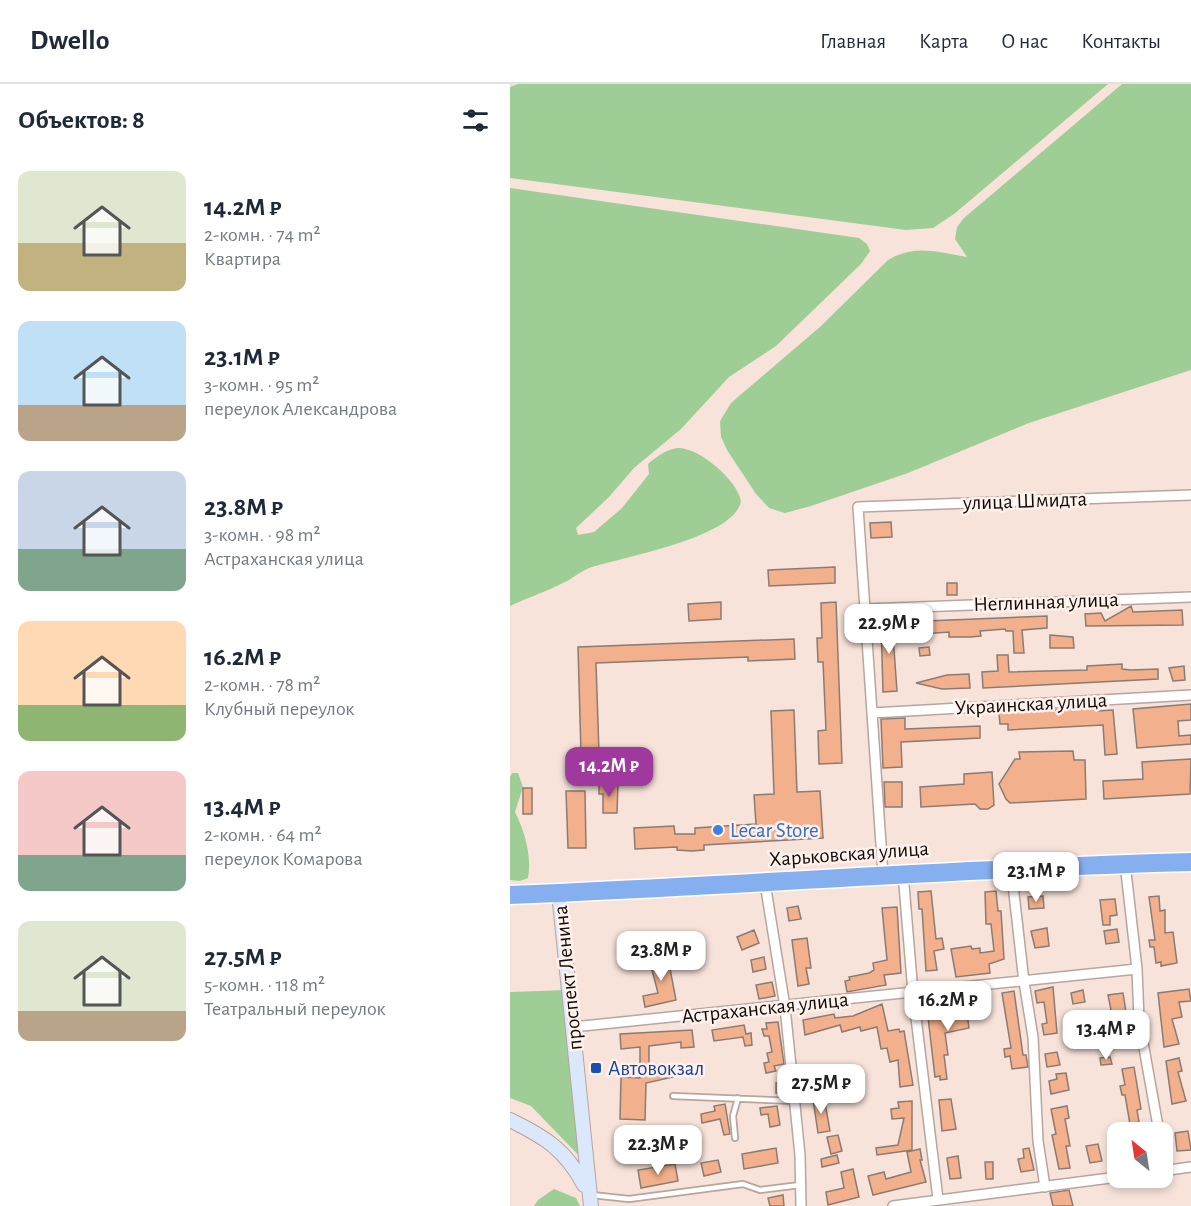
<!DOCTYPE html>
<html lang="ru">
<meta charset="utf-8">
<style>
:root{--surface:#fff;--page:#f6f6f7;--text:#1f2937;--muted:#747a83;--line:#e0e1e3;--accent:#a0399d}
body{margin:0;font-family:"Alegreya Sans",sans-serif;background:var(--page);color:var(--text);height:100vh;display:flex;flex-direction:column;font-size:22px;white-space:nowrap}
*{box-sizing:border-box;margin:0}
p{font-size:20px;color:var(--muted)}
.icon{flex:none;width:33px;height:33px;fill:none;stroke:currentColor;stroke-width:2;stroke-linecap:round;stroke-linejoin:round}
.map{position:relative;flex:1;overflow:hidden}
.panel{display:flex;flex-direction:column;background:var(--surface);width:510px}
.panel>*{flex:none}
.needle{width:39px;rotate:330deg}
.controls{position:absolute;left:597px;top:1038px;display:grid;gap:12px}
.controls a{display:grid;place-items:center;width:66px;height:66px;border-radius:12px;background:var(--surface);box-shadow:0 3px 9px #0003;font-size:30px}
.price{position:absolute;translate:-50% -51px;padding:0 14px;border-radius:12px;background:#fff;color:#222;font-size:20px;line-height:39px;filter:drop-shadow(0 2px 3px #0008)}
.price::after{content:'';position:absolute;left:50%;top:36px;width:18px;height:14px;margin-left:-9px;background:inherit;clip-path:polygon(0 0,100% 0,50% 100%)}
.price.selected{background:var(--accent);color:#fff}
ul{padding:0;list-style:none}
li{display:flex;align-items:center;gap:18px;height:150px;padding:0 18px}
li span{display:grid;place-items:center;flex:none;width:168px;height:120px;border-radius:12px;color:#555}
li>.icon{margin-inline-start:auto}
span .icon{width:72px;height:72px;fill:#fffc;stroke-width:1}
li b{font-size:26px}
h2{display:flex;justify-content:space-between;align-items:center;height:72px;padding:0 18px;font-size:26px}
header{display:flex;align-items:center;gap:36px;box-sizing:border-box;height:84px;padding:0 30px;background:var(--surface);border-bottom:2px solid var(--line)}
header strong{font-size:28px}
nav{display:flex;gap:33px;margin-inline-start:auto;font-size:21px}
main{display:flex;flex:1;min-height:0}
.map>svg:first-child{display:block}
</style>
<header>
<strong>Dwello</strong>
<nav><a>Главная</a><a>Карта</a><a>О нас</a><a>Контакты</a></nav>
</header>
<main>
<section class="panel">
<h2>Объектов: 8<svg class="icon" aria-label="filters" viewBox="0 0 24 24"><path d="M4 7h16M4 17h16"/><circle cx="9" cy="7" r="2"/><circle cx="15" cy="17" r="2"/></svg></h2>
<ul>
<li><span style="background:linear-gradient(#dfe7d0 60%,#c2b280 0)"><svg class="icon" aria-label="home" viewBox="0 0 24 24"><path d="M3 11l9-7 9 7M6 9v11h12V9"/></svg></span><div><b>14.2M ₽</b><p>2-комн. · 74 m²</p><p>Квартира</p></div></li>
<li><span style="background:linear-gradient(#bfe0f5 70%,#b9a48a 0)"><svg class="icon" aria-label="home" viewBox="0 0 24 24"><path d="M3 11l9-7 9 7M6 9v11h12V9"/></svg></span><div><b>23.1M ₽</b><p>3-комн. · 95 m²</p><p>переулок Александрова</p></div></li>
<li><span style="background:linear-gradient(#c9d6e8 65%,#7fa58c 0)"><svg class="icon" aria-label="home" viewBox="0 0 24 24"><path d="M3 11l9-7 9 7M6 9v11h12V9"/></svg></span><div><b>23.8M ₽</b><p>3-комн. · 98 m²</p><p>Астраханская улица</p></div></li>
<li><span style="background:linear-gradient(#ffd9b3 70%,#8fb573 0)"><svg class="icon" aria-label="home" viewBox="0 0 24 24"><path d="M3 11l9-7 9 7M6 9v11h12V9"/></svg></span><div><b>16.2M ₽</b><p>2-комн. · 78 m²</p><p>Клубный переулок</p></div></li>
<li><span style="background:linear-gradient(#f6c9c9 70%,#7fa58c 0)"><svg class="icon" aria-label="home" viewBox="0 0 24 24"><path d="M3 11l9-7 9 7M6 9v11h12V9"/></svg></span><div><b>13.4M ₽</b><p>2-комн. · 64 m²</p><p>переулок Комарова</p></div></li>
<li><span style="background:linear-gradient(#dfe7d0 75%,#b9a48a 0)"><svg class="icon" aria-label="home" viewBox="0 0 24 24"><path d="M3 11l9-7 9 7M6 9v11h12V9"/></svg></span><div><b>27.5M ₽</b><p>5-комн. · 118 m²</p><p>Театральный переулок</p></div></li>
</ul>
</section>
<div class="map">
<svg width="681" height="1122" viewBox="0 0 681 1122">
<rect width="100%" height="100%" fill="#f7e3da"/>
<!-- green -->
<path fill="#9fcd96" d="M8,0H598L444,130L423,144L396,146L0,94V3Z
M612,0H681V286L519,339L398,389L301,422L275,429L259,424L246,410L217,366L211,353L210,337L221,319L311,242L378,176C405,160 427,168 457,173L445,155L447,143L454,134Z
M0,104L349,154L357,160L360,167L351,180L266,262L219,293L171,345L124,384L99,413L66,444L68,451L84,448L112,424L139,390L138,380C146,373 156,365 168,364C190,364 227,396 231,417C225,454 112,473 79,484C69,488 61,496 51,500C35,508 17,514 0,522Z
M2,689H8L13,703L5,728C15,748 22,772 18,794L10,797L0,796V693Z
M58,906L75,1078L21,1022L0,1014V908Z
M44,1105L66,1114L70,1122H24L28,1116Z"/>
<!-- building -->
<path fill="#f2b08c" stroke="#8c7b72" stroke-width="1.5" d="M381,438L382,453L361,454L360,439Z
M325,483V499L259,502L258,486Z
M437,499H447V511H437Z
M211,518V535L179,537L178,520Z
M326,518L332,679L309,680L308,647L316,646L313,578H308L307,554H312L311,519Z
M621,522L623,528L672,526L673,541L576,542L575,530L591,529L595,537Z
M537,532V544L512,546L514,569H504L503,547H496L495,545L470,547L471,552L460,553H439V548L413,550L412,542H416V537Z
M389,537V551H383L387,607L373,608L371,538Z
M540,551L563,553L564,564H540Z
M284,555L285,575L238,577V573L86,579L89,669H71L68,563Z
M419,563L420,571L410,572L409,564Z
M487,571H498L499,588L577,586V582L612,580V585L621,586L648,585V595L473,604L472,588L488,587Z
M674,582L675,596L663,597L659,584Z
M459,590L460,604L432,605L406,599L437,591Z
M681,620V636L668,637L669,652L681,651V660L627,664L623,625Z
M585,624L586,627L603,626L607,670L595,671L593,641L498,646V640H490L489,629Z
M284,626L287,708L310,707L313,754L194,761V766L182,767L167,766V763L125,765L124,744L164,742L165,750H185V744L246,740L244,711L264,710L261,627Z
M395,634V645L470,642V654L391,658L392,683L373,684L371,635Z
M563,667L564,676H575L576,715L500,719L496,715L489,700L505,675H510L509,668Z
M681,675L680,710L594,715L593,697L633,695L632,678Z
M482,688L484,721L478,725H470L465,720L411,723L410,703L454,700V690Z
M374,698H392V723H375Z
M89,700H108L107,729H93V710H89Z
M13,704H22V730H13Z
M56,707H75L76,764H58Z
M421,807L426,855L432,854L434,865L424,867L427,886L416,887L412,825H409L408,808Z
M486,807L488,827H491L494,875L479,880L480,889L446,893L441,865L461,862L462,865L470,864V869L484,867L481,840H476L475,808Z
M533,812L534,824L519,825L518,813Z
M649,812L650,827L655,826V849L663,848L667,879L651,882V878L646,879L644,863H640L639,856H645L639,813Z
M605,815L607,831L600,832V841H593L590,816Z
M288,822L291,835L279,837L277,824Z
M387,823L391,889L374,891L376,901L337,908L335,897L340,896L339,893L359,889L364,886L363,879L377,876L372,824Z
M537,844L539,862L525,864L521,847Z
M607,845L609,858L596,860L594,847Z
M244,846L249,859L232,866L227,853Z
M297,854L301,884H296L299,900L288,902L282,856Z
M157,869L166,916L135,923L133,912L148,909L139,874Z
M254,873L256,885L243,888L241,876Z
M262,898L265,912L249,915L246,901Z
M543,903L547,949L534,951L532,940L537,939L534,918L527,919L525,907Z
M679,905L681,917L669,918L672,933L662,935L669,960L654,963L648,909Z
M573,906L575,918L563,920L561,909Z
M504,907L513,971H516L518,983L502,985L500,972L495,973L494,965L501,964L492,909Z
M613,909L621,960L601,964L599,952L593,953L592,943L604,941L598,911Z
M467,913L470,928L457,930L459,944L435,949L438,971H434L437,995L430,996V992L425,993L418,933L446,927L445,920Z
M372,920L378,947L389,945L390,948L394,947L403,1001L390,1003L388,976L380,978L377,964L371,965L367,943L351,947L350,943L332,948L330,941L295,951L293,936L324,930L325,934L343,932Z
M268,938L274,980L264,982L266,987L256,989L254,979L259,978L257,969L262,968L259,952H254L252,945H257L256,939Z
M234,941L236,950L241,949L242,961L235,962L233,953L204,957L202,946Z
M182,946L184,963L171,964V958L139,962V990L161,985L163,993L136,999L135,1036L110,1035L111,993L130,994V963L111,965L110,950Z
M547,968L550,981L537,983L535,970Z
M600,973L602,980L591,981L590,974Z
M669,974L672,987L668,988L676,1017L662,1020L656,977Z
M624,983L631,1025L627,1026L629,1038L620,1040L615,1011H612L610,1002L615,1001L612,985Z
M313,984L314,1010H303L300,985Z
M556,989L559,1006L541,1010L539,997L547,995L546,990Z
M266,999H275V1009H266Z
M314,1013L320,1047L308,1049L303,1015Z
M441,1015L446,1045L432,1047L429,1016Z
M402,1017V1066L367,1071L366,1064L388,1061L394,1034L382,1035L381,1025L389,1024L388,1018Z
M215,1020L220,1050L214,1051L210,1035L192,1039L191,1030L205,1027L204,1022Z
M267,1022L270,1041L260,1043L258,1030L251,1031L250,1024Z
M557,1022L559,1034L555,1035L560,1062H556L560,1084L549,1085L542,1051L546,1050L541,1025Z
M165,1042L168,1053L159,1055L156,1044Z
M678,1047L681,1066L667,1067L665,1049Z
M328,1051L332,1067L321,1070L317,1053Z
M588,1060L592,1077L580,1079L576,1062Z
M266,1064L268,1079L234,1085L232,1070Z
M519,1064L524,1086L511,1088L508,1075L514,1074L513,1065Z
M410,1065L412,1076H410L416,1098L363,1111L358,1092L374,1088L376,1095L401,1088L397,1068Z
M327,1071L329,1079L312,1083L311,1075Z
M448,1072L451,1094L440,1095L437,1074Z
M208,1076L211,1088L194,1092L191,1079Z
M475,1078H483V1095H476Z
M165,1080L168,1097L131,1104L128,1086Z
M343,1085L349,1113L318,1121L316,1108L334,1104L331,1088Z
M559,1106L563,1122H543L540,1109Z
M273,1111L274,1122H260L258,1114Z"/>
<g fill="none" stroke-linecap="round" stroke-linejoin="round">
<defs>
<path id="lane" d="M163,1012L284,1017
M225,1054L223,1032L228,1014
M82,1111L119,1115L233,1100L250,1106L290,1101"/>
<path id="street" d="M355,525L681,513
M362,629L681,611
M615,779L627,885L629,936L649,1048
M501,783L514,898L523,953L528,1057L535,1103
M393,789L403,909L428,1115
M373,790L348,423L681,411
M255,799L275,923L290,1071L291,1122
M63,943L627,885
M652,1068L656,1086
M652,1087L681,1083
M383,1122L608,1093"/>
<path id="secondary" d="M49,809L81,1122
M0,1036C35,1053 56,1066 74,1101"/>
<path id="highway" d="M0,811C227,802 454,784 681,778"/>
</defs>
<!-- lane casing -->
<use href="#lane" stroke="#b8a59c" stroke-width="8"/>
<!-- street casing -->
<use href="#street" stroke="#b8a59c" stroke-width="12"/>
<!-- secondary casing -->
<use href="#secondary" stroke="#b8a59c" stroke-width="16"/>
<!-- highway casing -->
<use href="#highway" stroke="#fff" stroke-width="21"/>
<!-- lane -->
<use href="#lane" stroke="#fff" stroke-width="4.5"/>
<!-- street -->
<use href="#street" stroke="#fff" stroke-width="9"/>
<!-- secondary -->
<use href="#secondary" stroke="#dbe7fa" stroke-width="14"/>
<!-- highway -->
<use href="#highway" stroke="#86aff0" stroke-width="18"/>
</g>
<!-- markers -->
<circle fill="#3f7fe0" stroke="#fff2ed" stroke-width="2" cx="208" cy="746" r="6"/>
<rect fill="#1a4fb4" stroke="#fff2ed" stroke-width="2" x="80" y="978" width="12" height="12" rx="3"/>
<g text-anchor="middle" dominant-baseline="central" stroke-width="5" stroke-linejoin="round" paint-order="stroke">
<!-- street labels -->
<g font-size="21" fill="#110b08" stroke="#fff2ed">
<text transform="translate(515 417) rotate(-2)">улица Шмидта</text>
<text transform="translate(536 518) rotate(-2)">Неглинная улица</text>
<text transform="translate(521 620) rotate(-3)">Украинская улица</text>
<text transform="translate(339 770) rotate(-4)">Харьковская улица</text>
<text transform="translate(58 894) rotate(-96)">проспект Ленина</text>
<text transform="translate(255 924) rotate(-6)">Астраханская улица</text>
</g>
<!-- shop labels -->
<g font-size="21" fill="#366cbe" stroke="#fff2ed" text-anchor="start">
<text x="220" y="746">Lecar Store</text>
</g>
<!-- transit labels -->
<g font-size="21" fill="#164399" stroke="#fff2ed" text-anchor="start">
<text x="98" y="984">Автовокзал</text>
</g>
</g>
</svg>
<div class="controls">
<a><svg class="needle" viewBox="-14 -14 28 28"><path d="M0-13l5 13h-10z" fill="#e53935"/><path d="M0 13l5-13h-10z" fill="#747a83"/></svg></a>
</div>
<b class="price" style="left:379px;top:571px">22.9M ₽</b>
<b class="price selected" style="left:99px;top:714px">14.2M ₽</b>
<b class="price" style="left:526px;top:819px">23.1M ₽</b>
<b class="price" style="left:151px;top:898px">23.8M ₽</b>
<b class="price" style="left:438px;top:948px">16.2M ₽</b>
<b class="price" style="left:596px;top:977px">13.4M ₽</b>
<b class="price" style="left:311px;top:1031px">27.5M ₽</b>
<b class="price" style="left:148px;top:1092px">22.3M ₽</b>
</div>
</main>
